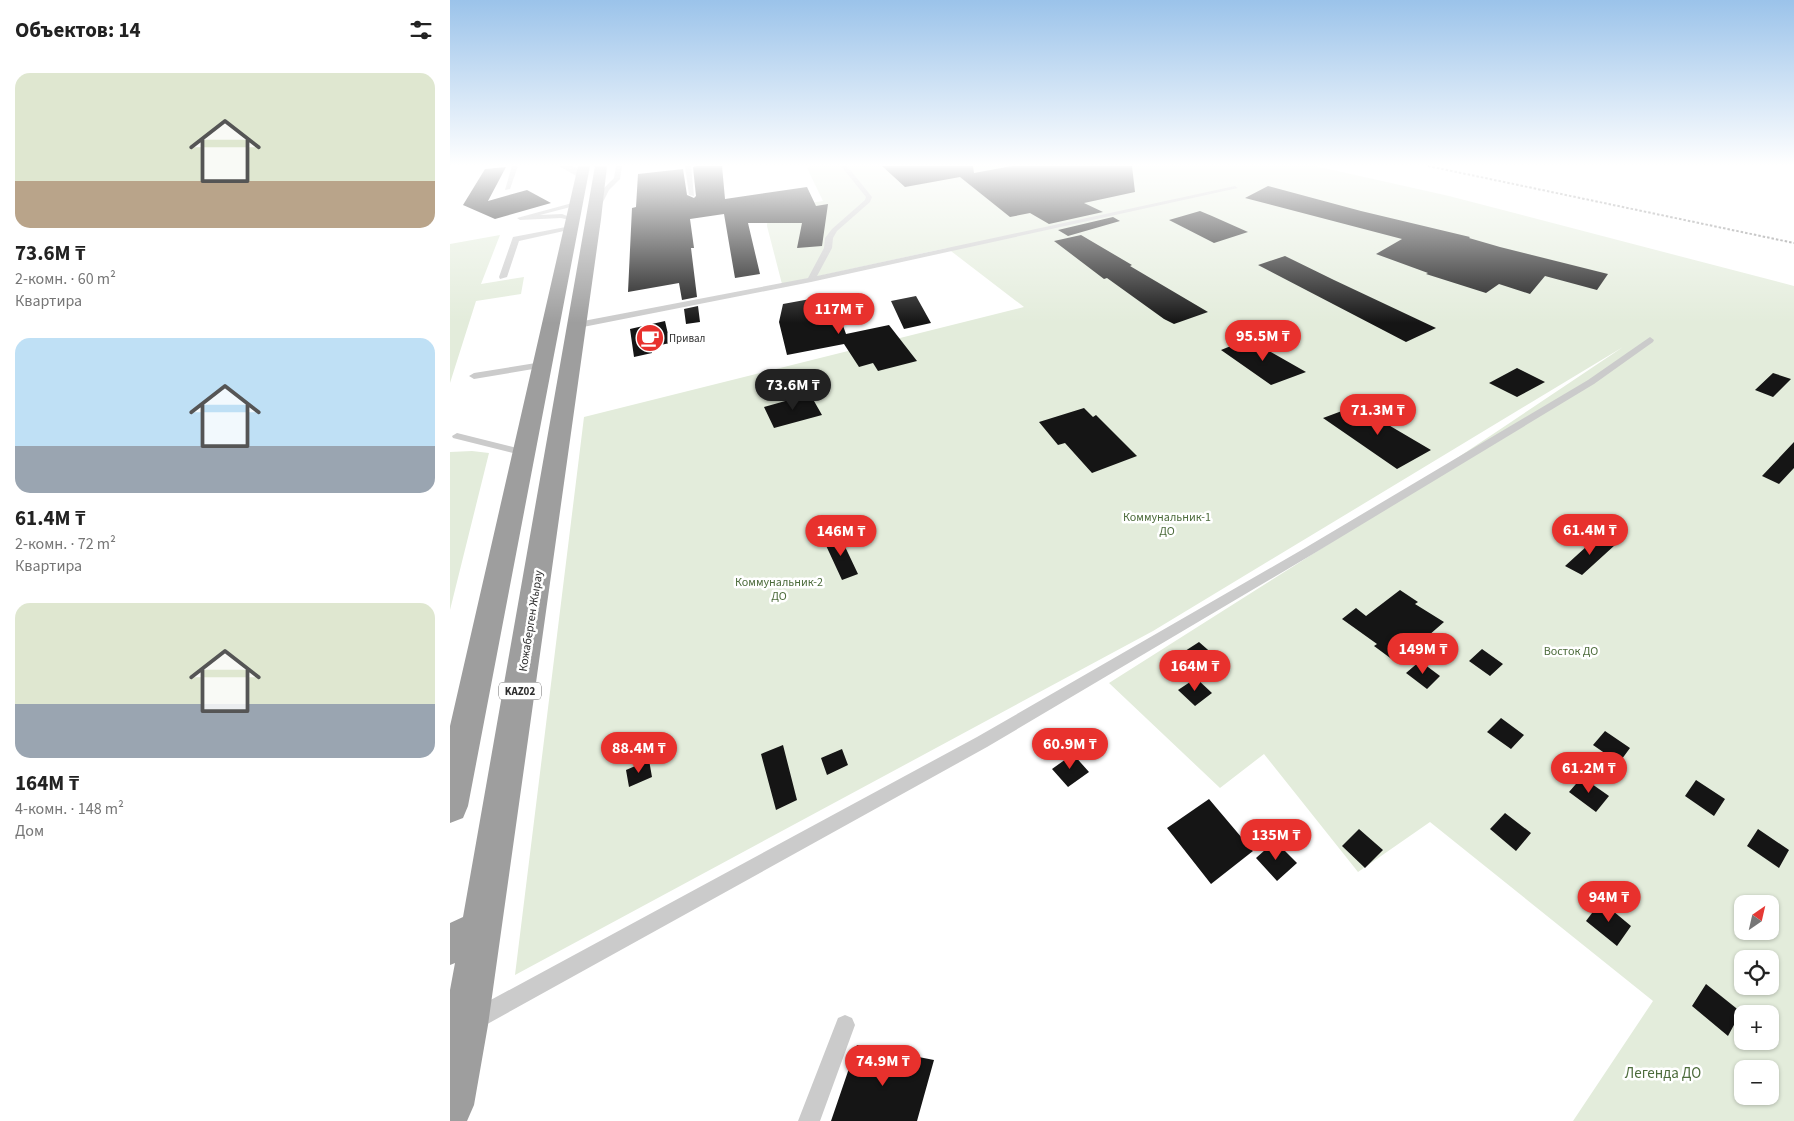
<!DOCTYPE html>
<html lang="ru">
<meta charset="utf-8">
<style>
:root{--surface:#fff;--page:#f6f6f6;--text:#222;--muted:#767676;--accent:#e8312d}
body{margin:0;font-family:"Source Sans 3",sans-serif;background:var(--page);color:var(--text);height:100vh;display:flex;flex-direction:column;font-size:19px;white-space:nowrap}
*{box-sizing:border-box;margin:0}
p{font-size:16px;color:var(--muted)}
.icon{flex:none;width:28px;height:28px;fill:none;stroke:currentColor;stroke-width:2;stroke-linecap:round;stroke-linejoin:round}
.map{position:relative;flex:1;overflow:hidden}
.side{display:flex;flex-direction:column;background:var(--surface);width:450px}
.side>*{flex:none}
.needle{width:32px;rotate:34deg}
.buttons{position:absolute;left:1284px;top:895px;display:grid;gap:10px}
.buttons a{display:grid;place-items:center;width:45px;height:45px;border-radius:10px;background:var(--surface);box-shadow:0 1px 4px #0004;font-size:25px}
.price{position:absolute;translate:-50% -42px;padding:0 11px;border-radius:18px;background:var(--accent);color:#fff;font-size:16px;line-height:32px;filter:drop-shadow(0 1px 2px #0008)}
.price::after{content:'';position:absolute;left:50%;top:30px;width:15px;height:11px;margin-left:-8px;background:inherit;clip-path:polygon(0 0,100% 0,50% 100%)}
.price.active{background:#222;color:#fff}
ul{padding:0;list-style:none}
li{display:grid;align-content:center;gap:10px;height:265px;padding:0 15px}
li span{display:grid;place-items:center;height:155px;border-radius:15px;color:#555}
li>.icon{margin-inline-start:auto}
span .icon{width:90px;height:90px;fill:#fffc;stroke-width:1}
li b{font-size:21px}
h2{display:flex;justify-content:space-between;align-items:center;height:60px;padding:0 15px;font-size:21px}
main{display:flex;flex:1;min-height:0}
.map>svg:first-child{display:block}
</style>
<main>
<section class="side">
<h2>Объектов: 14<svg class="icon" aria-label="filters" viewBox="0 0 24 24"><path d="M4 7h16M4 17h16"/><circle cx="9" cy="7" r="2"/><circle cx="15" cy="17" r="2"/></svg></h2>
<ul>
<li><span style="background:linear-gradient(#dfe7d0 70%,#b9a48a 0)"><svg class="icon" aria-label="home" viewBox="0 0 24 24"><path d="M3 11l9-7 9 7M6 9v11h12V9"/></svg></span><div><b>73.6M ₸</b><p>2-комн. · 60 m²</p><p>Квартира</p></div></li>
<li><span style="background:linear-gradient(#bfe0f5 70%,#9aa5b1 0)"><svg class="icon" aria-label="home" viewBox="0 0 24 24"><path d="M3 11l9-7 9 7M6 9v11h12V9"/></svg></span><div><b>61.4M ₸</b><p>2-комн. · 72 m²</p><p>Квартира</p></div></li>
<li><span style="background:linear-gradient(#dfe7d0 65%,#9aa5b1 0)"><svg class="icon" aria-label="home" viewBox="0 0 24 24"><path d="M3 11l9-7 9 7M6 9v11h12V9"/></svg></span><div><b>164M ₸</b><p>4-комн. · 148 m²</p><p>Дом</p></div></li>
</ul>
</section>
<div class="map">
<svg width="1344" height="1121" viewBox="0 0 1344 1121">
<rect width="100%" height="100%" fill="#fff"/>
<!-- green -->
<path fill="#e3ecdb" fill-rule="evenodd" d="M360,166H865L999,196L1344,286V1121H1123L1203,1001L980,822L908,872L814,754L770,788L659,683L877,545L1173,347L703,631L65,975L134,417L574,307L497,248L332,284L317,226L318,209L373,201L357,168ZM1292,904H1320V931H1292ZM1292,959H1320V986H1292ZM1292,1014H1320V1041H1292ZM1292,1069H1320V1096H1292Z
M50,235L31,284L74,277L71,294L26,301L0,383V244Z
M22,451L39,453L0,610V452Z"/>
<!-- building -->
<path fill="#151515" d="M246,166H272L275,199L357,187L366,206L378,204L372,246L347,248L352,223H298L310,274L285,278L274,214L240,219L244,248H241L247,297L232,300L229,283L178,292L182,208L186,207L188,174L233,169L237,195L244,198L246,196L243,167Z
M432,166H523L524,173L562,166H682L685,192L634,203L653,212L599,224L580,213L560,217L510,177L455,187Z
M56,167L38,201L77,190L101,203L45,219L13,205L35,169Z
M818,186L911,211L1020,237L1019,238L1050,247L1158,274L1147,290L1095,276L1080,294L1049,284L1036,293L976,274L978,273L926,254L952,239L795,198Z
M750,211L762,216L798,232L764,243L719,220Z
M663,217L670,221L618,236L608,230Z
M631,235L682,265L680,266L758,312L724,324L714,319L657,278L654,279L604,241Z
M835,256L884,280L986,328L956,342L808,265Z
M382,295L396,334L439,325L467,361L428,371L423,363L409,367L394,344L337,355L329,322L333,304Z
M466,296L481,323L454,329L441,301Z
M248,306L250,322L236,324L234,309Z
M215,321L220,343L201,347L202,353L184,357L180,329Z
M798,339L856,372L821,385L771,350Z
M1067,368L1095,382L1067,397L1039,383Z
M1323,373L1341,379L1323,397L1305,390Z
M360,394L372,415L324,428L314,407Z
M908,405L932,419L930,420L981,450L947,469L873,418Z
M634,408L643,417L646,415L687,456L642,473L615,443L608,445L589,422Z
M1344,442V468L1329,484L1312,476Z
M389,534L408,574L392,580L373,539Z
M1148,536L1165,545L1132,575L1115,566Z
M950,590L968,602L965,604L994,622L947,663L924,646L927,644L892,619L906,608L916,616Z
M749,642L765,656L749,668L732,653Z
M1032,649L1053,664L1040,676L1019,661Z
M970,661L990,676L977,689L956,673Z
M746,678L762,693L745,706L728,690Z
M1051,718L1074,735L1061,749L1037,732Z
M1155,731L1180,748L1169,763L1143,745Z
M333,745L347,800L326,810L311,754Z
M392,749L398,765L377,775L371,758Z
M623,754L639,772L618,787L602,769Z
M199,760L202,777L179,787L176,770Z
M1132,777L1159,796L1146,812L1119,792Z
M1246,780L1275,799L1264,816L1235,796Z
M759,799L803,851L761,884L717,828Z
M1055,813L1081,833L1066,851L1040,829Z
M909,829L933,850L915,868L892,846Z
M1308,829L1339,850L1329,868L1297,846Z
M825,841L847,863L827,881L806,858Z
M1151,901L1181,926L1167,946L1136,921Z
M1256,984L1291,1012L1278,1036L1242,1006Z
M407,1045L484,1060L467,1121H381Z"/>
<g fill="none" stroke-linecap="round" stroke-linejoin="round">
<!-- service -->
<path fill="#cbcbcb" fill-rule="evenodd" d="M62,166H68L60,189L55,190Z
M166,166H172L170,179L159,190L150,208H146L153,189L164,178Z
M235,166H241L244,196L239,195Z
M391,166H397L422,197L420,202L387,231L383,238L382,248L367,276L785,186L788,188L361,282L128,328L124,325L128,322L358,278L374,248L375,238L382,229L415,200L416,197Z
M126,202L128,203V205L90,215L112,214L125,219V221L111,218L70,220L67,218Z
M121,226L124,228L123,229L69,241L57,277L50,279L49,277L63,237Z
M1200,337L1204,340L1203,342L1144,384L863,554L537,747L23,1032L0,1042V1022L527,737L855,548L1138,380Z
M92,362L97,365L95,367L24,379L19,376L24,373Z
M7,433L79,451L80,453L75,456L3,438L2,436Z
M395,1015L402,1018L405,1025L370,1121H348L388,1018Z"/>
<!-- minor -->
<path fill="#cbcbcb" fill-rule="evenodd" d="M109,166H123L138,175L136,177H128Z"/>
<!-- trunk -->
<path fill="#9e9e9e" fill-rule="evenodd" d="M128,166H140L18,806L13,818L0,823V726Z
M145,166H157L151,219L38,1025L24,1105L17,1121H0V990L5,963L0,965V923L13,917Z"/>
<!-- rail -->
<path stroke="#838383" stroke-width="2" stroke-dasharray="2.5 2" stroke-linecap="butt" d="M978,166L1344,243"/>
</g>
<!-- sky -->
<linearGradient id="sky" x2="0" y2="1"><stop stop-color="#9bc3ea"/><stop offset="0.51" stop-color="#fff"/><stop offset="1" stop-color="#fff" stop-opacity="0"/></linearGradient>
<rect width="1344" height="323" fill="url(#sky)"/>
<!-- icons -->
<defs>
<symbol id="cafe-disc" viewBox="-11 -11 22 22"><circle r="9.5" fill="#e8312d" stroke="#fff"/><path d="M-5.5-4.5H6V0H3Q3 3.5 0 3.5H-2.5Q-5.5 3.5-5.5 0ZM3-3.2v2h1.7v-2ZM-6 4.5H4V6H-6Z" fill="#fff"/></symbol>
</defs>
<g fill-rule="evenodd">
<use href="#cafe-disc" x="184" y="322" width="32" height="32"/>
</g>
<g text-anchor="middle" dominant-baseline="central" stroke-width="5" stroke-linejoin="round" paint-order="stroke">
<!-- far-poi labels -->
<g font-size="11" fill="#2e2e2e" stroke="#fff" text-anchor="start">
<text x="219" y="338">Привал</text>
</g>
<!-- shield labels -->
<rect fill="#fff" stroke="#6d6d6d" stroke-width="1" x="49" y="682.5" width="42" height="17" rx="4"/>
<g font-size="11" font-weight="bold" fill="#2e2e2e">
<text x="70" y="691">KAZ02</text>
</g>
<!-- park labels -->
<g font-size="12" fill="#4c6b3b" stroke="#fff">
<text x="717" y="517">Коммунальник-1<tspan x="717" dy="14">ДО</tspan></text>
<text x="329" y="582">Коммунальник-2<tspan x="329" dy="14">ДО</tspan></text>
<text x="1121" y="651">Восток ДО</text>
</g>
<!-- street labels -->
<g font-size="12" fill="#2e2e2e" stroke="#fff">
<text transform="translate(81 621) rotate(-81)">Кожаберген Жырау</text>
</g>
<!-- near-park labels -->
<g font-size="15" fill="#4c6b3b" stroke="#fff">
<text x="1213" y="1073">Легенда ДО</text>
</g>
</g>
</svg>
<div class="buttons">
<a><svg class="needle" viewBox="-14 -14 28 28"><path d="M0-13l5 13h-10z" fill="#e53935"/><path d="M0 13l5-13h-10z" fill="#767676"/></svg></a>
<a><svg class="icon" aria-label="locate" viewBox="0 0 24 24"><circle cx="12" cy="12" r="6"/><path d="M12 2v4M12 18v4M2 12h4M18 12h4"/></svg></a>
<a>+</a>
<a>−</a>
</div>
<b class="price" style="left:389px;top:335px">117M ₸</b>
<b class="price" style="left:813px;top:362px">95.5M ₸</b>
<b class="price active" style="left:343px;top:411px">73.6M ₸</b>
<b class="price" style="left:928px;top:436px">71.3M ₸</b>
<b class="price" style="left:1140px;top:556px">61.4M ₸</b>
<b class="price" style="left:391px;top:557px">146M ₸</b>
<b class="price" style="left:973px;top:675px">149M ₸</b>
<b class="price" style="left:745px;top:692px">164M ₸</b>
<b class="price" style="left:620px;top:770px">60.9M ₸</b>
<b class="price" style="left:189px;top:774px">88.4M ₸</b>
<b class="price" style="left:1139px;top:794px">61.2M ₸</b>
<b class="price" style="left:826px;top:861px">135M ₸</b>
<b class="price" style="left:1159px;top:923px">94M ₸</b>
<b class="price" style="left:433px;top:1087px">74.9M ₸</b>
</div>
</main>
